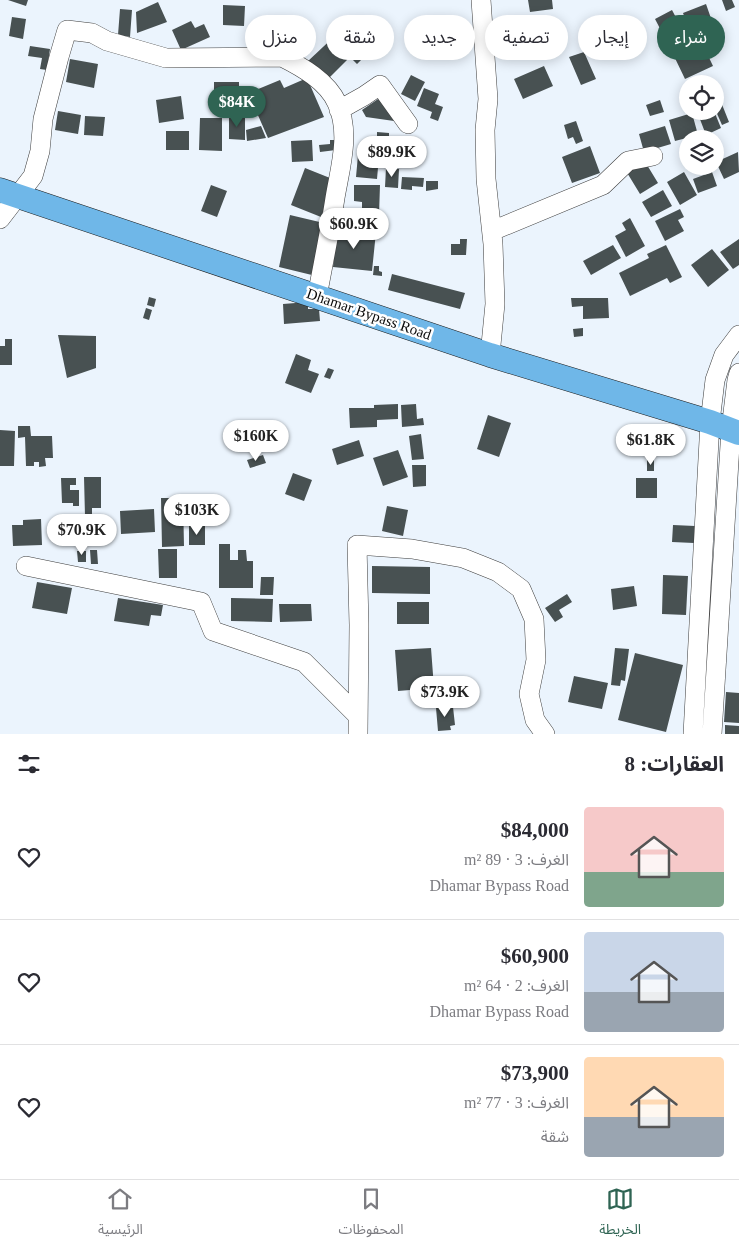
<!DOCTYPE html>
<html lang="ar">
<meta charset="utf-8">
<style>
:root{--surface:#fff;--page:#f2f2f3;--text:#2b2b33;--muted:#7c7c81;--line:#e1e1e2;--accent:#2f6453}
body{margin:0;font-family:"Times New Roman","Noto Sans Arabic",serif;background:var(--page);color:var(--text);direction:rtl;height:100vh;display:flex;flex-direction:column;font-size:19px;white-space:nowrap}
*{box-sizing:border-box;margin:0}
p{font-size:16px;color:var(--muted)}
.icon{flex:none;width:28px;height:28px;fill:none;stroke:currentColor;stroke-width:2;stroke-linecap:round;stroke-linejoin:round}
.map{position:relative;height:734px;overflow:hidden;direction:ltr}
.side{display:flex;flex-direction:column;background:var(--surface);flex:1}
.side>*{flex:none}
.banner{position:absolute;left:15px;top:15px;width:710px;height:45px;direction:rtl;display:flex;gap:10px}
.buttons{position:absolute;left:679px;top:75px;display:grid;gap:10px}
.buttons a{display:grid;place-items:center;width:45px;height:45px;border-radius:50%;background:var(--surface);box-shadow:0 2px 12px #0003;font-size:25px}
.price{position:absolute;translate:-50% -42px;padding:0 11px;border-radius:18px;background:#fff;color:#222;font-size:16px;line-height:32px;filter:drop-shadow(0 1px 2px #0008)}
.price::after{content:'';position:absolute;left:50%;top:30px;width:15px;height:11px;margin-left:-8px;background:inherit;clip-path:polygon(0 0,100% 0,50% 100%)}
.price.current{background:var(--accent);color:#fff}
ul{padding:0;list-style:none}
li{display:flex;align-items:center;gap:15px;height:125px;padding:0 15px}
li+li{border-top:1px solid var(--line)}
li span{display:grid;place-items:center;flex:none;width:140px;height:100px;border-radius:5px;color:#555}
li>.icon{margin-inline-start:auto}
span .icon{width:60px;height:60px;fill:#fffc;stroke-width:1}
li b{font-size:21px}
h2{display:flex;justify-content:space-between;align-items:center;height:60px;padding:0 15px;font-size:21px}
.pill{padding:0 18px;border-radius:22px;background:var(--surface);box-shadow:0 2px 12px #0003;font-size:18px;line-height:45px}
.pill.current{background:var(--accent);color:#fff}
.dock{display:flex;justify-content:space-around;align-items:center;height:70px;border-top:1px solid var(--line);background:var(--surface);font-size:14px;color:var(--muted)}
.dock a{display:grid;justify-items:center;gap:2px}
.dock .current{color:var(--accent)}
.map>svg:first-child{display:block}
</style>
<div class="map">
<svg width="739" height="734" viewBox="0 0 739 734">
<rect width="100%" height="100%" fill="#ebf4fd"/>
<!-- building -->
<path fill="#485152" d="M8,0H28L26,6Z
M528,0H552L553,9L530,12Z
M722,0H732L735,7L726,11Z
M158,2L167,22L137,33L136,12Z
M706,4L714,27L691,35L683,13Z
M223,5L245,6L244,26L223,25Z
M120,9L132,10L130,37L118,35Z
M672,10L682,29L665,38L655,19Z
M12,17L26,19L23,39L9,36Z
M191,21L195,28L204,24L210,37L181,50L172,30Z
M261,21L268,28L274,22L278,26L262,43L251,31Z
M339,32L364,57L357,64L350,57L326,81L307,62Z
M299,38L310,49L304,55L299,49L294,54L289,48Z
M701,41L713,66L685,79L673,54Z
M30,46L50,49L47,70L40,69L42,58L28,56Z
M584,52L596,79L581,85L569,57Z
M70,59L98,64L94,88L66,82Z
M544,66L553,86L523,99L514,79Z
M411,75L425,82L415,101L401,94Z
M307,78L324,117L268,138L257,113L246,117L244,95L280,80L284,88Z
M214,82H239V112H214Z
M424,88L439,94L435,104L443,107L438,121L430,118L432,112L417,106Z
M181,96L184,119L159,123L156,100Z
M381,97L401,122L366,117L362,110Z
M660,100L664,112L650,116L646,105Z
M721,102L729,122L722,125L715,109V105Z
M58,111L81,115L78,134L55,130Z
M703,111H714L721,128L706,135L698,114Z
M692,113L698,135L675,141L669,120Z
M85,116L105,117L103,136L84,135Z
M229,117H245V140L229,139Z
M200,118H222V151L199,150Z
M576,121L583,141L576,144L573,137L568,139L564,125Z
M261,126L266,138L247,141L246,130Z
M665,126L671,144L644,152L639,134Z
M166,131H189V150H166Z
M377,132L389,133V142H377Z
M312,140L313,161L292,162L291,141Z
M330,140H336V150L320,152L319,145L330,144Z
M590,146L600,173L572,183L562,157Z
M738,152L739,172L724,179L716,162Z
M358,155L379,156L377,179L356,177Z
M644,160L658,183L640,194L626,171Z
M305,168L335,180L321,217L291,205Z
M386,168L399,169L398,188L385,187Z
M684,172L697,195L680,205L667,182Z
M712,172L717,186L698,193L693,179Z
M402,177L424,178L423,187L412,186V190L401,189Z
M426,181H438V189L426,191Z
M211,185L227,191L217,217L201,211Z
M354,185H380L379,215H376V221L352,220V210H362V202L354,201Z
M663,190L672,206L651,217L642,202Z
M680,209L684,217L678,220L684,231L665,241L655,221Z
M290,215L328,224L316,276L279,267Z
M630,218L645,246L626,257L615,236L626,230L622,223Z
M337,228L376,232L372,271L333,267Z
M460,239H467L466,255H451V244H460Z
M739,239V265L733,269L720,252Z
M613,245L621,258L591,275L583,261Z
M666,245L682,277L670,283L667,278L630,296L619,273L649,258L647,254Z
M712,249L729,270L708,287L691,265Z
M374,266H379V271L382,272V276L373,275Z
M392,274L465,293L460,309L388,290Z
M149,297L156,299L154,307L147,305Z
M571,298H608L609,318L583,319V306L572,307Z
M308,302V309H319L320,321L284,324L283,304Z
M146,308L152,310L149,320L143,318Z
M583,328V336L574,337L573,329Z
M58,335L96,336V368L67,378Z
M5,339H12V365H0V346H5Z
M296,354L311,360L308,370L319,374L311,393L285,383Z
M328,368L334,370L330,379L324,377Z
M398,404V419L377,420V427L350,428L349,408H374V405Z
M416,404L417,419L423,418L424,425L402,427L401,405Z
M488,415L511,423L499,457L477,449Z
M18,426H30L31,436H52L53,458H45L46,466L39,467V462H34V466H26L25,437L18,438Z
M0,430L15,431L14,466H0Z
M421,434L424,459L412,460L409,436Z
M359,440L364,456L337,465L332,449Z
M398,450L408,477L383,486L373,458Z
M263,455L266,463L250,468L247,460Z
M647,460H654V471H647Z
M412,465H426V486L413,487Z
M293,473L312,480L304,501L285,494Z
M84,477H101V508H92V516H85Z
M61,478H76V485H70V490H79V506H73V503H62Z
M636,478H657V498H636Z
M161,498H183L184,546L162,547Z
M387,506L408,510L403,536L382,531Z
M154,509L155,532L121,534L120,511Z
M41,519L42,545L13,546L12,525H23V520Z
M673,525L695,526L694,543L672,542Z
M189,526H205V545H189Z
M219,544H230V560H238V550H246L247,561H253V588H219Z
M158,549H177V578H159Z
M90,550H97L98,564H91Z
M77,551H86V562H78Z
M372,566L430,567V594L372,593Z
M663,575L688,576L686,615L662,614Z
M261,577H274L273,595H260Z
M37,582L72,588L67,614L32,608Z
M634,586L637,606L613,610L611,589Z
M567,594L572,602L559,610L563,617L555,622L545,608Z
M118,598L163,605L161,616L151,615L149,626L114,621Z
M231,598L273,599L272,622L231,621Z
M397,602H429V624H397Z
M279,604H311L312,621L280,622Z
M431,648L434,688L398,691L395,650Z
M615,648L629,649L625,681L621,680L620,686L611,685Z
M635,653L683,665L666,732L618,720Z
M574,676L608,683L602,709L568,702Z
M726,692L739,693V723L724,722Z
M453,707L455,725L450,726L451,730L438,731L436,708Z
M725,725L739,726V734H725Z"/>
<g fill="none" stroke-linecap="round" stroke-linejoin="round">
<defs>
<path id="minor" d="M481,0L488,99L485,130L486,179L493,244L495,304L490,355
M339,110L364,96L380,85L408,124
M0,219L33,176L40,151L43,119L59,57L67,30L92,33L107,41L166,58L282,57C302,67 327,81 337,103C351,133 340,168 335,198C330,231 323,264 317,297
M492,231L603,185L628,161L653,156
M26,566L201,602L213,631L304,662L358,716
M358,734L359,625L357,545L412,549L463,558L498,572L521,589L534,619L536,660L529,694L535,720L545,734
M693,734L710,422L715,380L724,355L739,335
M712,734L731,429L737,380L739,373"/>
<path id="major" d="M0,190L490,355L710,422L739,433"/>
</defs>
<!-- minor casing -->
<use href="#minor" stroke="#3e3e3e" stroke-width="20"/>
<!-- major casing -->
<use href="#major" stroke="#1c1c1c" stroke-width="25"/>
<!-- minor -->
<use href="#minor" stroke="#fff" stroke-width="19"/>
<!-- major -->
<use href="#major" stroke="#6fb7e8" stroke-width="24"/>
</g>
<g text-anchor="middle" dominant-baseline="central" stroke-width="5" stroke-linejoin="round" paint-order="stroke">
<!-- street labels -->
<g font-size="15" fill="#0b0b0b" stroke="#fff">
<text transform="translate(369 314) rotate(19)">Dhamar Bypass Road</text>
</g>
</g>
</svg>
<div class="buttons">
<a><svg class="icon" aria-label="locate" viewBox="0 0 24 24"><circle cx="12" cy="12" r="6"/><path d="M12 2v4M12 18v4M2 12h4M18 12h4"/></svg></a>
<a><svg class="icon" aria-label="layers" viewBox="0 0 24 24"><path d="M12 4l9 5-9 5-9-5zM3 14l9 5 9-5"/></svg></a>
</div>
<b class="price current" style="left:237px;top:128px">$84K</b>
<b class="price" style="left:392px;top:178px">$89.9K</b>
<b class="price" style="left:354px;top:250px">$60.9K</b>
<b class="price" style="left:256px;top:462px">$160K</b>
<b class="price" style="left:651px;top:466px">$61.8K</b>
<b class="price" style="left:197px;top:536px">$103K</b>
<b class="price" style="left:82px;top:556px">$70.9K</b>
<b class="price" style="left:445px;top:718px">$73.9K</b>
<div class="banner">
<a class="pill current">شراء</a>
<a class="pill">إيجار</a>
<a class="pill">تصفية</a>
<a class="pill">جديد</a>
<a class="pill">شقة</a>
<a class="pill">منزل</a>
</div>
</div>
<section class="side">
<h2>العقارات: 8<svg class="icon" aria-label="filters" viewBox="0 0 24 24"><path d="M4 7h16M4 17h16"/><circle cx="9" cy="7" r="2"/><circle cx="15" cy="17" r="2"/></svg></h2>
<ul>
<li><span style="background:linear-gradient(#f6c9c9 65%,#7fa58c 0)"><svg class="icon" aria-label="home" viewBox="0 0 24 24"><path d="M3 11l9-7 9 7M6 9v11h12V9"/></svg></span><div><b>$84,000</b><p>الغرف: 3 · 89 m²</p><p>Dhamar Bypass Road</p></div><svg class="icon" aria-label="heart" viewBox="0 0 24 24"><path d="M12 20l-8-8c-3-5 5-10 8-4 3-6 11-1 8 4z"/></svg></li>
<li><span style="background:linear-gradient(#c9d6e8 60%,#9aa5b1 0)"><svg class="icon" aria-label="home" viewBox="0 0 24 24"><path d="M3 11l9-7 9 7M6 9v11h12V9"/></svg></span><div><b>$60,900</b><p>الغرف: 2 · 64 m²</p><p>Dhamar Bypass Road</p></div><svg class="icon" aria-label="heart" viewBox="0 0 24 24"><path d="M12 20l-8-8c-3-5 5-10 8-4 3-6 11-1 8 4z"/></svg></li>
<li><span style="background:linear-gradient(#ffd9b3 60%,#9aa5b1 0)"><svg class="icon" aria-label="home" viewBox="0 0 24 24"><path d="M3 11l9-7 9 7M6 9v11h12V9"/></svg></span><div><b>$73,900</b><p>الغرف: 3 · 77 m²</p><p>شقة</p></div><svg class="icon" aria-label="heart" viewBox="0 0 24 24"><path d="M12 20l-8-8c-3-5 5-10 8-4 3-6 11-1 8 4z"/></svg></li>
</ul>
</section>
<nav class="dock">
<a class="current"><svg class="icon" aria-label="map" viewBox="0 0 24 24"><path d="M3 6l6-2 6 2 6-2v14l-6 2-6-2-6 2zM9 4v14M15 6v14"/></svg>الخريطة</a>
<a><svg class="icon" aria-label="saved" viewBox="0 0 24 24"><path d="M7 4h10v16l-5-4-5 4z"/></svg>المحفوظات</a>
<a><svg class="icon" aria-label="home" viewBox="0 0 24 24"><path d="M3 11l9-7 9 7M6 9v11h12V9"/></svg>الرئيسية</a>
</nav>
